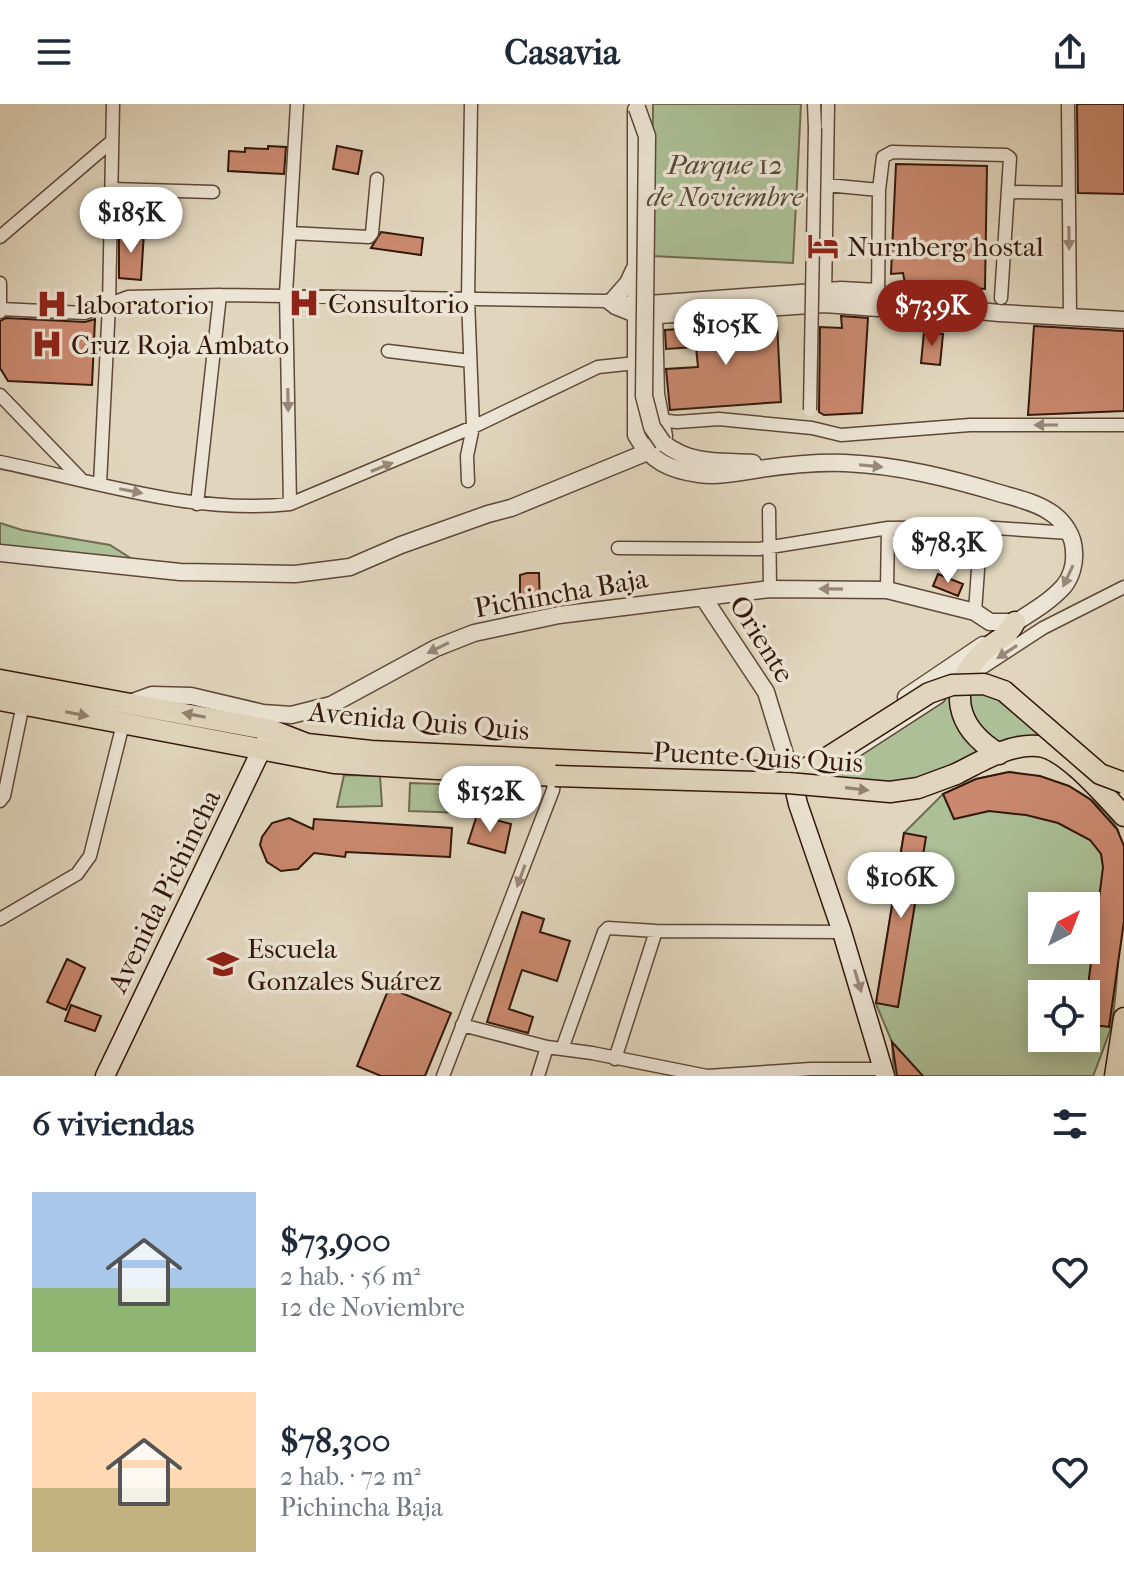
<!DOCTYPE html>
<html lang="es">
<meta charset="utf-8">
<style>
:root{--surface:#fff;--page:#f6f6f7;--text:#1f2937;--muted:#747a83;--accent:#8f2418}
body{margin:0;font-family:"IM FELL French Canon",serif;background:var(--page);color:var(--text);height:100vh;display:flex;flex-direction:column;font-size:30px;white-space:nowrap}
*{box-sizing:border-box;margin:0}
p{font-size:26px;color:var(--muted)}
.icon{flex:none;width:44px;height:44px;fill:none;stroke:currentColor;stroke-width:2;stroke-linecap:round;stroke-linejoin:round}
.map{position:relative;height:972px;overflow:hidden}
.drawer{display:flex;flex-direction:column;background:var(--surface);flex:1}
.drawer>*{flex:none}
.needle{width:52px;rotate:42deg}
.fabs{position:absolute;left:1028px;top:788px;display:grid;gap:16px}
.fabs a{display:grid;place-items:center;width:72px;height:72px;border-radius:0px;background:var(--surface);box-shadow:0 4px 20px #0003;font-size:40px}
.price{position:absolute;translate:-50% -68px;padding:0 18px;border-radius:28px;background:#fff;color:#222;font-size:26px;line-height:52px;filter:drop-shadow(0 2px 4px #0008)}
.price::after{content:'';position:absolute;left:50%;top:48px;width:24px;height:18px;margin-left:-12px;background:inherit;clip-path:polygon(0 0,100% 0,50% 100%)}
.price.active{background:var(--accent);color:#fff}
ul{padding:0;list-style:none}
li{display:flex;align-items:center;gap:24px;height:200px;padding:0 32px}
li span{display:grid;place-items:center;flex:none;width:224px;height:160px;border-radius:0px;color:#555}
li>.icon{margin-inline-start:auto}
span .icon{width:96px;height:96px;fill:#fffc;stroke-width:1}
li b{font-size:34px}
h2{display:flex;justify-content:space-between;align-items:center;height:96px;padding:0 32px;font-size:34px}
header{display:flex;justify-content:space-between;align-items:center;height:104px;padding:0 32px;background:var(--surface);font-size:36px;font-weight:700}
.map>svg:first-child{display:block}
</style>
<header><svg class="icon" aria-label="menu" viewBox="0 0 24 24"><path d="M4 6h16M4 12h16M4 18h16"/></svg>Casavia<svg class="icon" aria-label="share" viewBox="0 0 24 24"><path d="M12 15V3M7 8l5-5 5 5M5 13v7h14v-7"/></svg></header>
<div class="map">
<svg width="1124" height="972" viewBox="0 0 1124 972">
<rect width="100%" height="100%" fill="#e1d6bd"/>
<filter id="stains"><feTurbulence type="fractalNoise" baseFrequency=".0025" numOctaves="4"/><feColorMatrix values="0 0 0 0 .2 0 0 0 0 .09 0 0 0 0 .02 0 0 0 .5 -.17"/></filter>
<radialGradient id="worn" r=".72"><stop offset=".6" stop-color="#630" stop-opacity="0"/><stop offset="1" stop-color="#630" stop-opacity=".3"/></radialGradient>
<!-- green -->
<path fill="#acbf96" stroke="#706c50" stroke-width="2" fill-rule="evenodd" d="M653,0H801L793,159L652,152Z
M0,419L22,426L110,441L132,455L98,458L0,445Z
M952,588L995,591L1078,659L1023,636L919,679L863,681L813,669Z
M1009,668C1052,673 1095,686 1118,726C1124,754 1119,892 1110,926C1105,941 1099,957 1093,972H894L892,938L876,900L904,729L943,690L976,675ZM1042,802H1086V846H1042ZM1042,890H1086V934H1042Z
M344,671L380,672L382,702L337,703Z
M410,679L467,681L466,709L409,707Z"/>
<!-- building -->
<path fill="#ca896f" stroke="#33180b" stroke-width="2" d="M1077,0H1124V90L1078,89Z
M268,42L286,43L284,70L228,67L229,47L245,48V44L268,45Z
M337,42L362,47L358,70L333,65Z
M896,60L987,62L985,185L905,179L903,169L891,170Z
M119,127L144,128L141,176L119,174Z
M381,128L423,134L421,151L371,144Z
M841,212L868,214L862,309L824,311L819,308L820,223L842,224Z
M6,214L85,218L95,215L92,281L8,277L0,264V217Z
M777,218L781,298L670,306L666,265L698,263L696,243L666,245L665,226Z
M1034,222L1124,227V307L1028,311Z
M924,228L943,230L940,261L921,259Z
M527,469H539L540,501L520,503V471Z
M938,470L963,480L958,492L933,482Z
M1009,668L1040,672L1069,682L1091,696L1117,725L1124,742V817L1109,923L1086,920V898L1103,763L1101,750L1090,736L1058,719L1026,711L989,707L954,715L943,690L976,675Z
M477,711L511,720L505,749L468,739Z
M289,714L313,725L314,715L452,724L450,753L346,748L345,753L314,749L298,765L281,767L267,758L260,741L262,733L272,719Z
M904,729L926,733L898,903L876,899Z
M522,808L544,815L540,828L570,837L557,877L522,866L509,905L533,913L528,929L487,918Z
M67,855L85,864L66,906L47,898Z
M389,884L451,909L425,972H381L357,962Z
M71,901L101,912L95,927L65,917Z
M892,938L923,972H897Z"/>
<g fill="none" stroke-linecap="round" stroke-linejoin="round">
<defs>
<path id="minor" d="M814,0L815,24
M1068,0L1070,211
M827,81L879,86
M111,85L213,88
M1010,88L1068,89
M290,129L369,133L372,129L377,75
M0,133L112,37
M0,179V208
M825,193L828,0
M878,196L879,86L883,53L892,48L1006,51L1010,54L1001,194
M606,197L615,204L635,212
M1,205L85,209L128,193L220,191L606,197L614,195L635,201
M388,247L470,257
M0,291L80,374
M659,316L677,318L719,315L812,324L841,331L970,321H1124
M0,358C94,377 194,411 290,400L473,323L598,263L636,259
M468,377L467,352L473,323L468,195L471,0
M100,380L109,201L113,0
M197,400L220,191
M290,400L286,190L297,0
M769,406L770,485
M618,444L759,445L888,424L981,423L1069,429
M887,486L888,424
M975,508L981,423
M971,571L1043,524L1124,483
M851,650L939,593
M0,697L4,692L23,600
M0,815L77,770L90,752L124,616
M462,921L547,943L592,949L707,972L811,965H883
M562,945L604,828L608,824L656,827L842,828
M615,955L656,827
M443,972L553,686L555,672
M538,972L547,943"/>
<path id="tertiary" d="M636,6V331C650,357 670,366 699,370C719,373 740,368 760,365C787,361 817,358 845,359C897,361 949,374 999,389C1016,394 1035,398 1050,408C1064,417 1074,432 1074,448C1075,460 1071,473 1064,482C1048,500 1025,512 1005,525
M614,195L628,179L634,166
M635,201L841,186L878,188L892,198
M644,212L825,200L878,204L892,198L999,209L1124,216
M663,339C692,361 718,357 753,359
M0,449L180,468L295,470L350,463L401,441L488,410L511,404L645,349L664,332L656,290L654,211
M703,493L766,588L791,670L800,664
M906,593L983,541
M130,599L152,591L191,592L263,609L291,611L331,601L436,544L474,529L559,511L770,485L887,486L975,508L990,518H1015"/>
<path id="secondary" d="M791,670L798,700L842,828L885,972
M105,972L268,632"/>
<path id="primary" d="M0,576L271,626L307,640L371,647L690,662L791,670L819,659
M0,596L334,659L555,672
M999,650C956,624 945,584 984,547C996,536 1008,533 1015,518
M956,670C980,658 1010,639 1038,642C1065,644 1105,692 1124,712
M1115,972L1124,914"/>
</defs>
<!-- minor casing -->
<use href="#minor" stroke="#5e4838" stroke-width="15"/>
<!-- tertiary casing -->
<use href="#tertiary" stroke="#5e4838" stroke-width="19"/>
<!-- secondary casing -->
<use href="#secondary" stroke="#33180b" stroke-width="21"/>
<!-- primary casing -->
<use href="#primary" stroke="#33180b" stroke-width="23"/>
<!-- minor -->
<use href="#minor" stroke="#ece4d4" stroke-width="12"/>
<!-- tertiary -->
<use href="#tertiary" stroke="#ece4d4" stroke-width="16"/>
<!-- secondary -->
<use href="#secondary" stroke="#ece4d4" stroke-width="18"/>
<!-- primary -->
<use href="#primary" stroke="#e1d6bd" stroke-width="20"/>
<defs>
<path id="minor-bridge" d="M810,306L815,24"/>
<path id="tertiary-bridge" d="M637,4L647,32L644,292L652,323L663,339"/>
<path id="primary-bridge" d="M819,659L929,589L952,581L984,580L1004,587L1100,670L1124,679
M555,672L788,679L890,688L918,684L956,670"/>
</defs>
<!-- minor-bridge casing -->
<use href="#minor-bridge" stroke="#5e4838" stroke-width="15" stroke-linecap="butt"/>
<!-- tertiary-bridge casing -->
<use href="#tertiary-bridge" stroke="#5e4838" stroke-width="19" stroke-linecap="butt"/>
<!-- primary-bridge casing -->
<use href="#primary-bridge" stroke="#33180b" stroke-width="23" stroke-linecap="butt"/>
<!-- minor-bridge -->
<use href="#minor-bridge" stroke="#ece4d4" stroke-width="12"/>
<!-- tertiary-bridge -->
<use href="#tertiary-bridge" stroke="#ece4d4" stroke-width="16"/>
<!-- primary-bridge -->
<use href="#primary-bridge" stroke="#e1d6bd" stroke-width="20"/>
</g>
<!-- one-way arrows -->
<defs><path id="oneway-solid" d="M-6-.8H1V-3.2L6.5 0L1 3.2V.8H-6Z" transform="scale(2)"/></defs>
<g fill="#99887a">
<use href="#oneway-solid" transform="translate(1069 134) rotate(89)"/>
<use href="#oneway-solid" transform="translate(288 296) rotate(89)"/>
<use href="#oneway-solid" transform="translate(1046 321) rotate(180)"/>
<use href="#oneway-solid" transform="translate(871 362) rotate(6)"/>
<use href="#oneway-solid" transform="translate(382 363) rotate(-22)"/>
<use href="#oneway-solid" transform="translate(131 387) rotate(11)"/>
<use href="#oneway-solid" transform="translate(1068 472) rotate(115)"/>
<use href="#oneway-solid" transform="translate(831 485) rotate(-179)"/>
<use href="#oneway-solid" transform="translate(438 544) rotate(154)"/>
<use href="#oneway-solid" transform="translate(1007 548) rotate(147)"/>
<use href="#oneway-solid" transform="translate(521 772) rotate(110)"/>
<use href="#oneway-solid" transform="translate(858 877) rotate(73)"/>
</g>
<g fill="#93806d">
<use href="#oneway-solid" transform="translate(77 610) rotate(11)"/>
<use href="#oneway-solid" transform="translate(194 611) rotate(-169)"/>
<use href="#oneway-solid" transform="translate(857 685) rotate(7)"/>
</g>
<!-- icons -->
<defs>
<symbol id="hotel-bare" viewBox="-9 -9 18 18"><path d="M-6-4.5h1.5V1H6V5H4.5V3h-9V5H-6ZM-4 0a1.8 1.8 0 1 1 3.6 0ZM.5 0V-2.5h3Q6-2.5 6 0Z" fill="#8f2418" stroke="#ece4d4" stroke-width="2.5" paint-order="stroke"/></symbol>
<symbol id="hospital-bare" viewBox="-9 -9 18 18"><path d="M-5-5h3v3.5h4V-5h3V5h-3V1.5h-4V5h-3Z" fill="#8f2418" stroke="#ece4d4" stroke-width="2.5" paint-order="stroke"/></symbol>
<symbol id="school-bare" viewBox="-9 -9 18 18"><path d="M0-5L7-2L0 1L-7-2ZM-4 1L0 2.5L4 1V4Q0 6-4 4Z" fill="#8f2418" stroke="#ece4d4" stroke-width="2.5" paint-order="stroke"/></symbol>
</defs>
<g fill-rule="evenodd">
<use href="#hotel-bare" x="801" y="120" width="44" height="44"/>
<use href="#hospital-bare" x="282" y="177" width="44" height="44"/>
<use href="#hospital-bare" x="30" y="178" width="44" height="44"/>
<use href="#hospital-bare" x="25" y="218" width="44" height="44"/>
<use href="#school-bare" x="201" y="838" width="44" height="44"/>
</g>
<g text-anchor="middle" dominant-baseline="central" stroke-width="7" stroke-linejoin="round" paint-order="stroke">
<!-- park labels -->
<g font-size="28" font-style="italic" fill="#574a35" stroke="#ece4d4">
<text x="725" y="60">Parque 12<tspan x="725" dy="32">de Noviembre</tspan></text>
</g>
<!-- poi labels -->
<g font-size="28" fill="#33180b" stroke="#ece4d4" text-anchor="start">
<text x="847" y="142">Nurnberg hostal</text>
<text x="328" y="199">Consultorio</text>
<text x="76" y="200">laboratorio</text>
<text x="71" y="240">Cruz Roja Ambato</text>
<text x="247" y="844">Escuela<tspan x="247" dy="32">Gonzales Suárez</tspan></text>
</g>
<!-- street labels -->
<g font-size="28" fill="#33180b" stroke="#ece4d4">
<text transform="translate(561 489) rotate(-10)">Pichincha Baja</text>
<text transform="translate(762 535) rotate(58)">Oriente</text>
<text transform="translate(419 617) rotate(5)">Avenida Quis Quis</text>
<text transform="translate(758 653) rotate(3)">Puente Quis Quis</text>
<text transform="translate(164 787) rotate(-64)">Avenida Pichincha</text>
</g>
</g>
<rect width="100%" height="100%" filter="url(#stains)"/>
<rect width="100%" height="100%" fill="url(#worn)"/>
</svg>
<div class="fabs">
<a><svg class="needle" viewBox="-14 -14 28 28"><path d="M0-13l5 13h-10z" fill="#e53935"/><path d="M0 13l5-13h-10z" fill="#747a83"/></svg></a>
<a><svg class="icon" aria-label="locate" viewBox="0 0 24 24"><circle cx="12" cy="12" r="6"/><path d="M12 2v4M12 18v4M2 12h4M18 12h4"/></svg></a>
</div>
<b class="price" style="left:131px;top:151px">$185K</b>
<b class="price active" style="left:932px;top:244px">$73.9K</b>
<b class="price" style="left:726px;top:263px">$105K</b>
<b class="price" style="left:948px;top:481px">$78.3K</b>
<b class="price" style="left:490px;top:730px">$152K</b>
<b class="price" style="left:901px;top:816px">$106K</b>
</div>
<section class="drawer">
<h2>6 viviendas<svg class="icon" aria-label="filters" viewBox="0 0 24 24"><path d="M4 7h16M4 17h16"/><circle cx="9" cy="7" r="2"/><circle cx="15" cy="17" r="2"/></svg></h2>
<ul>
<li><span style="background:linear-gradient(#a9c7e8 60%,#8fb573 0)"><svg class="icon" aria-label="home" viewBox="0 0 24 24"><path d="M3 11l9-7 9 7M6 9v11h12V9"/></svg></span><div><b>$73,900</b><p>2 hab. · 56 m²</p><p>12 de Noviembre</p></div><svg class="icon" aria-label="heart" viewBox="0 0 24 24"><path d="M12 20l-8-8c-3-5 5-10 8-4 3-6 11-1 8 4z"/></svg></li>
<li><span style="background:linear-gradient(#ffd9b3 60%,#c2b280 0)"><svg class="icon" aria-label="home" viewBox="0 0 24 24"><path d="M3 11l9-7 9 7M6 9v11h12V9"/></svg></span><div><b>$78,300</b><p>2 hab. · 72 m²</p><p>Pichincha Baja</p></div><svg class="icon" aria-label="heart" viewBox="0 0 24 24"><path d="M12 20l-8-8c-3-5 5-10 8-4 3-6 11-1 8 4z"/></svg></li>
</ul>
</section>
